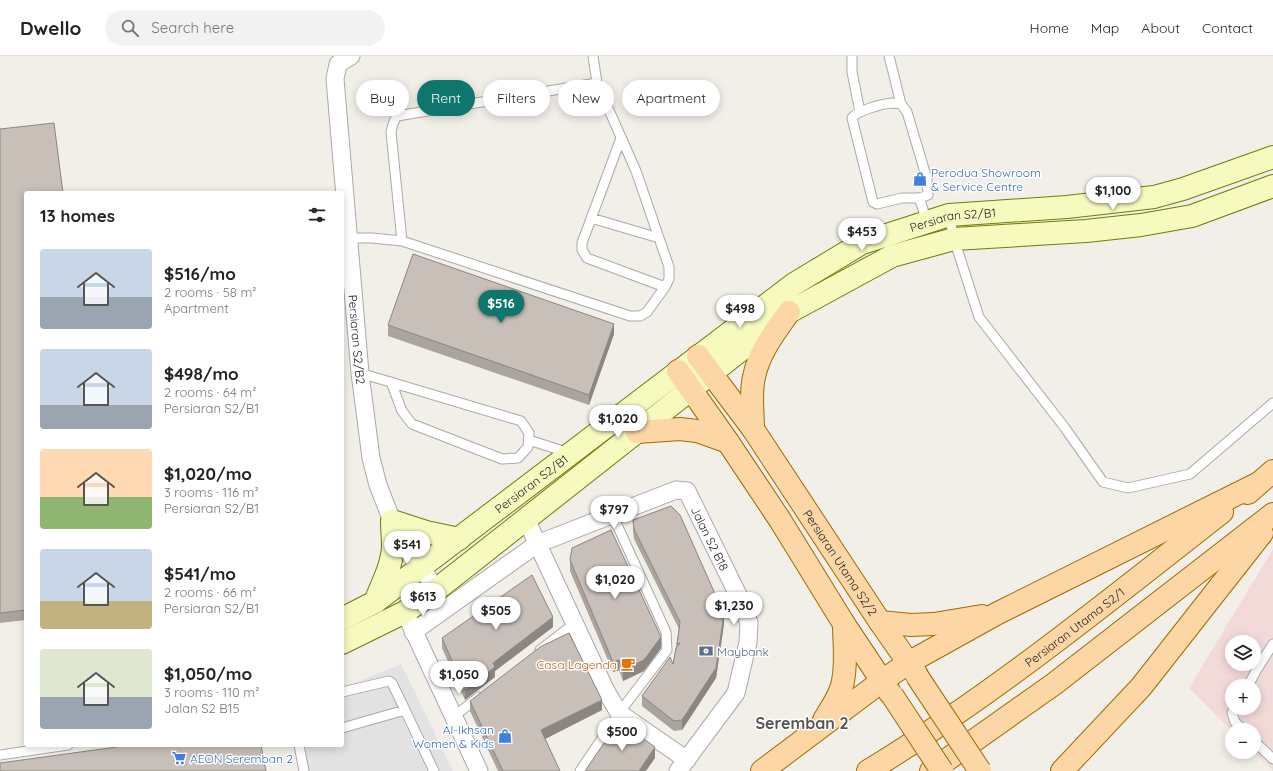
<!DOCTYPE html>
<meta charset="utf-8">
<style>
:root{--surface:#fff;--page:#f2f2f2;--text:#222;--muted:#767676;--line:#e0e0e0;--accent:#0f766e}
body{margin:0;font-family:Quicksand,sans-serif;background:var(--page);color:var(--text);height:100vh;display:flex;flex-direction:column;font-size:15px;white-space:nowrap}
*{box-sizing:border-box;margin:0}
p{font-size:13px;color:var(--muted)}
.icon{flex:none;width:22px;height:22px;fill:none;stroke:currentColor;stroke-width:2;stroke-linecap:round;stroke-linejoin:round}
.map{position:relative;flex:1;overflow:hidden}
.sheet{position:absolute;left:24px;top:135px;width:320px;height:556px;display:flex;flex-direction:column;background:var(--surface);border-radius:4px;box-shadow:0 2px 10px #0003}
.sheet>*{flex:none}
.top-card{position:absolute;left:356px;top:24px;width:380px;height:36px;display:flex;gap:8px}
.buttons{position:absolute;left:1225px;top:579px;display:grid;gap:8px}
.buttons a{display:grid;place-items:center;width:36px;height:36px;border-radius:50%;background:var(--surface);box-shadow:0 2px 10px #0003;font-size:20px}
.price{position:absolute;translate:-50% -34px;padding:0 9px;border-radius:14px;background:#fff;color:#222;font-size:13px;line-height:26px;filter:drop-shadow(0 1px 2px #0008)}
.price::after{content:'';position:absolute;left:50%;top:24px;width:12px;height:9px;margin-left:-6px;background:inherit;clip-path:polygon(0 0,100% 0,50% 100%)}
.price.on{background:var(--accent);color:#fff}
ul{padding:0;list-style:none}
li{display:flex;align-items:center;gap:12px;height:100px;padding:0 16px}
li span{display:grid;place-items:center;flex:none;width:112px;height:80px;border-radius:4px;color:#555}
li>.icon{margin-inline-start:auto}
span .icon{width:48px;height:48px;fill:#fffc;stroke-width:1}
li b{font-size:17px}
h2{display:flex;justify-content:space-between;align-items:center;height:48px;padding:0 16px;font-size:17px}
.tag{padding:0 14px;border-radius:18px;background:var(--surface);box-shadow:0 2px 10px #0003;font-size:14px;line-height:36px}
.tag.on{background:var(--accent);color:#fff}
header{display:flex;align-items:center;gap:24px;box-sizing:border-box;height:56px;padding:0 20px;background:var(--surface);border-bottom:1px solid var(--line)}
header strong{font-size:19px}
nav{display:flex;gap:22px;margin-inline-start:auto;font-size:14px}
.search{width:280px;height:36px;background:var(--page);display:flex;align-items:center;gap:10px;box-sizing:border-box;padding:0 14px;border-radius:22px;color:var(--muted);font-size:15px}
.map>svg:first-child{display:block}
</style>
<header>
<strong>Dwello</strong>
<div class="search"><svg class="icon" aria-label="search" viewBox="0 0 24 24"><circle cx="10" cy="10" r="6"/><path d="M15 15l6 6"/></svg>Search here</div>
<nav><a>Home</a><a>Map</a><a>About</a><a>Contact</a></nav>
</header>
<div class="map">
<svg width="1273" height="715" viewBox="0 0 1273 715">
<rect width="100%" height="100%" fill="#f2efe9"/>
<!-- commercial -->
<path fill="#f2dad9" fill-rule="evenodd" d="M1273,493V715L1254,696V674L1232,675L1189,632ZM1232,586H1254V608H1232ZM1232,630H1254V652H1232Z"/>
<!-- parking -->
<path fill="#e2e2e2" d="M401,608L453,715H300L294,689H342V632Z"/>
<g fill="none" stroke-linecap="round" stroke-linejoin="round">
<defs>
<path id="lane" d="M852,0V16L860,56
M889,0L901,48
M892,47L901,48L907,56L927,123L928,139L919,142H902L877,148L873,146L852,62C858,54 882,48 892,47Z
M621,82L582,187V194L587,202L665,231
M919,142L923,153L925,166
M949,159L954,183L979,261L1065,372L1103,426L1128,432L1190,418L1273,347
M591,162L659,182
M348,182H372L402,185L630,260H640L647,256L665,231L669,223V211L636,115L597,27L593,0
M402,185L391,76L393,68L396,61L403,59L597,27
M360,317L521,365L529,377L528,391L518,402L502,403L412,368L402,355L391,326
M529,384L569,397
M540,594L575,567
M1248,630L1257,613L1273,588
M342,636L389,625L392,627L405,654
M1235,652L1232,657L1235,666L1243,674
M453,661L479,641
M342,672L405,654L434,715
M1254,685L1273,703
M299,689L304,715
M0,699L68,689
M580,715L619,657L667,594L666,576L613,460"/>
<g id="street">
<path id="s1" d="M351,0L338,8L335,23L360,317L371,402L378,429L392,465L436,534"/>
<path d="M526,463L606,635L619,657L687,704"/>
<path d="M409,565L479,715"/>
<path id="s2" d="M413,576L537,488L676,434L687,435L741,545L749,567L748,586L736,637L678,715"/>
</g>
<g id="secondary">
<path d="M375,546C382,528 392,510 393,491C393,482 392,473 392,465L426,476L459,483"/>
<path id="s3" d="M342,563L375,546L794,228L862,187L949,159L1067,151L1154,141L1183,133L1273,101"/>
<path d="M342,587L405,556L436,534L789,256L892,200L954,183L1086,175L1141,169L1192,160L1273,130"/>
</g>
<g id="primary">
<path id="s4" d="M698,300L753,373L880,566L917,619"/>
<path d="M678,315L728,386L780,464L844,568L890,637"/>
<path d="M753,373C753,356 750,337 754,321C759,296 775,276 789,256"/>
<path d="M637,376L680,373L697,375L728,386"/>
<path d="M1248,437L1273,415"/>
<path d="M880,566L911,569L934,568L982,560"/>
<path d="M824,664C831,652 841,639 843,625C847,606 844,587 844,568"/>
<path d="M762,715L882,625L908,607L998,557L1259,427"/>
<path id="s5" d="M868,715C993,639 1107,546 1222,456"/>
<path d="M931,715L1054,628L1273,458"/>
<path d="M1062,715L1141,631L1262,477"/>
</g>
</defs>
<!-- lane casing -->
<use href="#lane" stroke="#a9a9a9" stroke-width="11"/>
<!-- street casing -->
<use href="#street" stroke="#a9a9a9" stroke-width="19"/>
<!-- secondary casing -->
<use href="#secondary" stroke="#707d05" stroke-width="24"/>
<!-- primary casing -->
<use href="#primary" stroke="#a06b00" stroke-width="24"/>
<!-- lane -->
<use href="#lane" stroke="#fff" stroke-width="9"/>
<!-- street -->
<use href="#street" stroke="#fff" stroke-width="17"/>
<!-- secondary -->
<use href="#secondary" stroke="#f7fabf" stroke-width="22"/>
<!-- primary -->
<use href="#primary" stroke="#fcd6a4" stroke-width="22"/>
<defs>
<path id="primary-bridge" d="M917,620L980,715
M892,639L942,715"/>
</defs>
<!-- primary-bridge casing -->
<use href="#primary-bridge" stroke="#a06b00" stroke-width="24" stroke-linecap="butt"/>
<!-- primary-bridge -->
<use href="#primary-bridge" stroke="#fcd6a4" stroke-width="22"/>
</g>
<!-- wall -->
<path fill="#aba49e" d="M0,73L26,137V564L0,567Z
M388,269L614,278L589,349L388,280Z
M633,464L724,568L716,622L682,674L674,675L642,650V640L673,608L679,573L634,483L633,475Z
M570,504L661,592L644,615L623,625L619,614L613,616L570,515Z
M553,571L495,615V621L465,644L442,592V582Z
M470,645L602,654L545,683L560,715H498L470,655Z"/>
<!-- shaded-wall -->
<path fill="#8b8681" d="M614,268V278L589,349V339Z
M724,558V568L716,622L682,674V664Z
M553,561V571L495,615V621L465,644V634L493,607Z
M661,581V592L644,615L623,625V614Z
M619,604V614L613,616V606Z
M602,644V654L541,685V674Z
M655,691V702L646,715H639Z"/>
<!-- building -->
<path fill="#c7bfb8" stroke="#8b8681" d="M54,67L63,137H26V554L0,557V73Z
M413,198L614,268L589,339L388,269Z
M671,450L680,459L724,558L716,612L682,664L674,665L642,640L670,601L673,608L676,592L680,587L677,588L680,566L634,473L633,464Z
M611,474L661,581L644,604L623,614L619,604L613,606L570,504L572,492Z
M532,519L553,561L493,607L495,611L465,634L442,582Z
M569,577L602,644L541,674L560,715H503L470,645L540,591Z
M619,665L655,691L639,715H585Z
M131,689H261L266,715H0V707Z"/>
<!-- icons -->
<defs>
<symbol id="shop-bare" viewBox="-9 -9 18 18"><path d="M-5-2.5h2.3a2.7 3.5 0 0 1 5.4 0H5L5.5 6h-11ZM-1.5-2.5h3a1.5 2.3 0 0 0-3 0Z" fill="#3f7fe0" stroke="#fff" stroke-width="2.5" paint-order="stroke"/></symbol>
<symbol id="bank-bare" viewBox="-9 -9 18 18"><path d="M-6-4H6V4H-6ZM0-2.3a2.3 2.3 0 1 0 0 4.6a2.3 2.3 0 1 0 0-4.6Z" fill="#5c6f8a" stroke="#fff" stroke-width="2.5" paint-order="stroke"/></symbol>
<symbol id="cafe-bare" viewBox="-9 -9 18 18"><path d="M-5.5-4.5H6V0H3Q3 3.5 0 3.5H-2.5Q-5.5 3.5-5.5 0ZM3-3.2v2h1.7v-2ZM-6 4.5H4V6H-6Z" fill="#e8710a" stroke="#fff" stroke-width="2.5" paint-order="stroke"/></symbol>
<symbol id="supermarket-bare" viewBox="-9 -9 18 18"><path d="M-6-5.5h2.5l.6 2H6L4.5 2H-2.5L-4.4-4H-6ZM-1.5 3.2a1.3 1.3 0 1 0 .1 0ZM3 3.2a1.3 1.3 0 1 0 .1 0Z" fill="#3f7fe0" stroke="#fff" stroke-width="2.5" paint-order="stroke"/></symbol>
</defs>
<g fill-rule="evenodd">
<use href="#shop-bare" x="910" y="113" width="20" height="20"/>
<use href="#bank-bare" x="696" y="585" width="20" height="20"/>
<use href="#cafe-bare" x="618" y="598" width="20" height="20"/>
<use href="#shop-bare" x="495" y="670" width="20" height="20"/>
<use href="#supermarket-bare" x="169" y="692" width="20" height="20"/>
</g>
<g text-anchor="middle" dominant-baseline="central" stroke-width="3" stroke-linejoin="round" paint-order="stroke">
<!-- shop labels -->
<g font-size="12" fill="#366cbe" stroke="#fff" text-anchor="start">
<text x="931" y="116">Perodua Showroom<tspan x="931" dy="14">&amp; Service Centre</tspan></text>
<text x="494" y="673" text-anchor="end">Al-Ikhsan<tspan x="494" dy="14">Women &amp; Kids</tspan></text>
<text x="190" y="702">AEON Seremban 2</text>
</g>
<!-- street labels -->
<g font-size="12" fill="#222" stroke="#fff">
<text stroke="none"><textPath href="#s3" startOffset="737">Persiaran S2/B1</textPath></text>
<text stroke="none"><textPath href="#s1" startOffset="292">Persiaran S2/B2</textPath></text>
<text stroke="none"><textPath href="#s3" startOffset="233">Persiaran S2/B1</textPath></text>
<text stroke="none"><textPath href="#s2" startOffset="365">Jalan S2 B18</textPath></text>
<text stroke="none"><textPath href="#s4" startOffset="251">Persiaran Utama S2/2</textPath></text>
<text stroke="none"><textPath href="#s5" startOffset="252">Persiaran Utama S2/1</textPath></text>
</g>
<!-- service labels -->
<g font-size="12" fill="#4e5e75" stroke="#fff" text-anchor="start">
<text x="717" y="595">Maybank</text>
</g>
<!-- food labels -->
<g font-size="12" fill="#c56008" stroke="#fff" text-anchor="end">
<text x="617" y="608">Casa Lagenda</text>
</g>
<!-- district labels -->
<g font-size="16" font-weight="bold" fill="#555" stroke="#fff">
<text x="802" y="667">Seremban 2</text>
</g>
</g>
</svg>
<div class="buttons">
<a><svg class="icon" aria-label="layers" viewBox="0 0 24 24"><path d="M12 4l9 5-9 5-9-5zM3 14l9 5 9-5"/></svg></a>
<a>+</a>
<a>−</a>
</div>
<b class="price" style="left:1113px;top:155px">$1,100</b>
<b class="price" style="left:862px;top:196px">$453</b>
<b class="price on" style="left:501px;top:268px">$516</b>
<b class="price" style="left:740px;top:273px">$498</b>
<b class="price" style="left:618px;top:383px">$1,020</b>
<b class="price" style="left:614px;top:474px">$797</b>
<b class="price" style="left:407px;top:509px">$541</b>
<b class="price" style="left:615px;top:544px">$1,020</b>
<b class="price" style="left:423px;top:561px">$613</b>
<b class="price" style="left:734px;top:570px">$1,230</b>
<b class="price" style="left:496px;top:575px">$505</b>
<b class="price" style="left:459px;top:639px">$1,050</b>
<b class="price" style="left:622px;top:696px">$500</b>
<div class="top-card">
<a class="tag">Buy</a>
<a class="tag on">Rent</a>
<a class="tag">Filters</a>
<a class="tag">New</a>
<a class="tag">Apartment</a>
</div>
<section class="sheet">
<h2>13 homes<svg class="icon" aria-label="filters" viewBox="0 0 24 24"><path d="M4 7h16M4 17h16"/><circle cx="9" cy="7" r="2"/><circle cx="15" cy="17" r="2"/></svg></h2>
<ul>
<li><span style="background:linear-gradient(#c9d6e8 60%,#9aa5b1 0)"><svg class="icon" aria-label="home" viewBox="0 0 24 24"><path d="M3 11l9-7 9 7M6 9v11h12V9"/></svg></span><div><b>$516/mo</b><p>2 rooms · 58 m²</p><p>Apartment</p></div></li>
<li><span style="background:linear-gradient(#c9d6e8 70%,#9aa5b1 0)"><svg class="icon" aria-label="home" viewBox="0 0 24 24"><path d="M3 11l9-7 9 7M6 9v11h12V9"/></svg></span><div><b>$498/mo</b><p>2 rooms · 64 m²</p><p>Persiaran S2/B1</p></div></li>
<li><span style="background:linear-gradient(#ffd9b3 60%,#8fb573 0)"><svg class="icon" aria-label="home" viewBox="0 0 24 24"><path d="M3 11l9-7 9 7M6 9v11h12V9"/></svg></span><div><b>$1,020/mo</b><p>3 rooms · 116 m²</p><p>Persiaran S2/B1</p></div></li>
<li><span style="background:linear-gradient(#c9d6e8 65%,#c2b280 0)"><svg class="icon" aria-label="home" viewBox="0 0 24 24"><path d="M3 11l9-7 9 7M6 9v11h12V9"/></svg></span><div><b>$541/mo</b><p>2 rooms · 66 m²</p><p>Persiaran S2/B1</p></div></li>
<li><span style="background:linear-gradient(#dfe7d0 60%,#9aa5b1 0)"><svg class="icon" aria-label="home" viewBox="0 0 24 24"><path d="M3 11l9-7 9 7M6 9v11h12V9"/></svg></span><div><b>$1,050/mo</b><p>3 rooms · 110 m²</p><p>Jalan S2 B15</p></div></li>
</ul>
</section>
</div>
